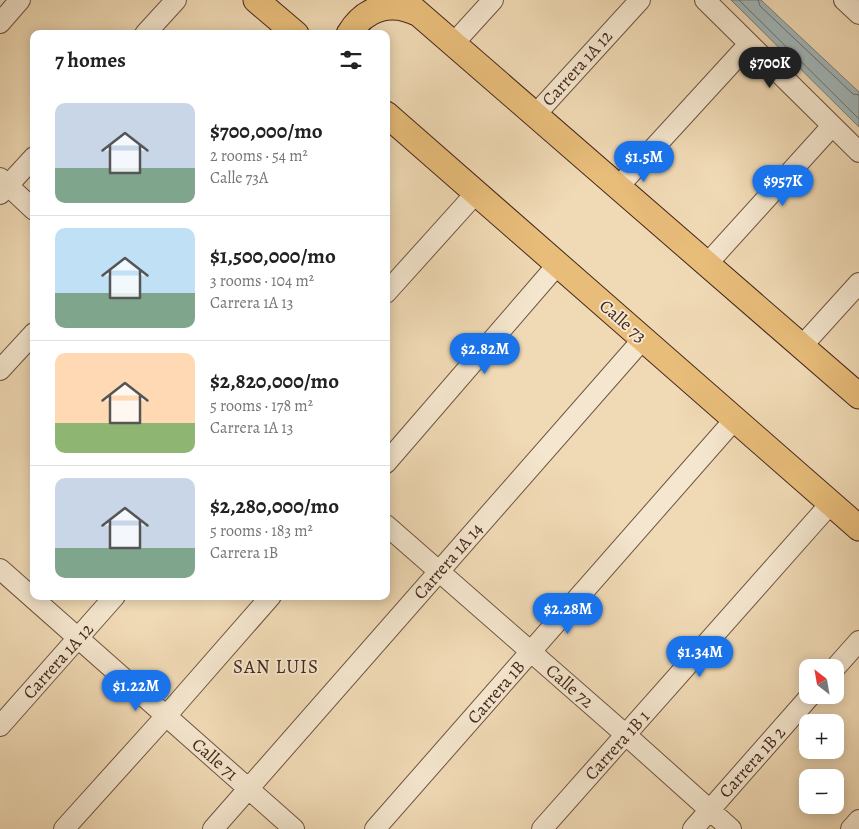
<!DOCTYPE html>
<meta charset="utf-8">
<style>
:root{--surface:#fff;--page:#f2f2f2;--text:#222;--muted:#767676;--line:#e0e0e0;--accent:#1a73e8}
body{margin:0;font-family:Alegreya,serif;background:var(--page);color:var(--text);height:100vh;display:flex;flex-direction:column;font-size:19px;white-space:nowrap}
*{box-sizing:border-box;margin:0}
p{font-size:16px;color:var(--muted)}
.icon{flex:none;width:28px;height:28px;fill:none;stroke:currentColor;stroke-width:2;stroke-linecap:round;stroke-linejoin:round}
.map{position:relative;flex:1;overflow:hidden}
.panel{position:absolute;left:30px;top:30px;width:360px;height:570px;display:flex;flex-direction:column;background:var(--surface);border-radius:10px;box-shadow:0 2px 12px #0003}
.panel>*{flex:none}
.needle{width:32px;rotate:329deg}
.buttons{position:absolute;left:799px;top:659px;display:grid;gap:10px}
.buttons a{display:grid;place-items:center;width:45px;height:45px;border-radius:10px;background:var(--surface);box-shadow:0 2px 12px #0003;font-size:25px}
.price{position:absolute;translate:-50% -42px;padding:0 11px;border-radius:18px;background:var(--accent);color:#fff;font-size:16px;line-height:32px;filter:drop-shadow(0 1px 2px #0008)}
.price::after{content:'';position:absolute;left:50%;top:30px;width:15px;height:11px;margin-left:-8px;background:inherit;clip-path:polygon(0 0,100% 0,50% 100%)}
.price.on{background:#222;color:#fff}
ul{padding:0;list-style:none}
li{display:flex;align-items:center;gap:15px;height:125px;padding:0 25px}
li+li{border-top:1px solid var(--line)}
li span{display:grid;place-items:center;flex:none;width:140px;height:100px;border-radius:10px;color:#555}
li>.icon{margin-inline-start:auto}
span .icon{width:60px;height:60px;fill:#fffc;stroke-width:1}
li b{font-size:21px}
h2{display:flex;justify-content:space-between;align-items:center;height:60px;padding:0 25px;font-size:21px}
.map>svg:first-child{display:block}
</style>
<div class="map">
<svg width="859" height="829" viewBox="0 0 859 829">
<rect width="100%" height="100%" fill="#f0dab5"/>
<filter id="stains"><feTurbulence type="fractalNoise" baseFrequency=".004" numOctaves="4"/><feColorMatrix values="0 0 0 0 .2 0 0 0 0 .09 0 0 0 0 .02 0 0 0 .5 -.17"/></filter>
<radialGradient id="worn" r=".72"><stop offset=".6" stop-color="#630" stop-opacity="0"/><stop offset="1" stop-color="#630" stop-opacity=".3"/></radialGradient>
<!-- water -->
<path fill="#a0b7ba" stroke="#7b7d7b" d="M731,0H761L859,92V127Z"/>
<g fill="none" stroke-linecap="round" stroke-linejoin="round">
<!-- shore -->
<path stroke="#726f6c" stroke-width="1" d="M739,0L859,119
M758,0L760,6L853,94L859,95"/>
<defs>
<path id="minor" d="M705,0L859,152
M844,0L859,14
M0,23L20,0
M145,34L176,0
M453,44L493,0
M535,115L640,0
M0,178L34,210
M618,187L749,44
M0,194L34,157
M707,264L832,126
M386,293L476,193
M802,346L859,283
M0,370L34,333
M386,463L558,264
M386,525L626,735L731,829
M0,569L294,829
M835,668L859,641
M0,726L115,596
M64,829L166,716L271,596
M213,829L643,339
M375,829L735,419
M542,829L831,503
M693,829L811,695
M851,829L859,820"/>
<path id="major" d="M256,0L296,34
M403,0L859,396
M349,34C365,7 392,0 419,14
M386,114L859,528"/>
</defs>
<!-- minor casing -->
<use href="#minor" stroke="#6f5443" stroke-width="22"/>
<!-- major casing -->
<use href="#major" stroke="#44271d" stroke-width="27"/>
<!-- minor -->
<use href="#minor" stroke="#f5e7cf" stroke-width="20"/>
<!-- major -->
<use href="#major" stroke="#e8bd7a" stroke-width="25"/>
</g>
<g text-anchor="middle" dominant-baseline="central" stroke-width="4" stroke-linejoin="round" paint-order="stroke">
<!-- street labels -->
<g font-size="18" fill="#44271d" stroke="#f5e7cf">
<text transform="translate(577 68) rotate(-48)">Carrera 1A 12</text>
<text transform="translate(623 321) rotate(41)">Calle 73</text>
<text transform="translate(448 561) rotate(-49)">Carrera 1A 14</text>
<text transform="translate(58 661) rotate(-48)">Carrera 1A 12</text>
<text transform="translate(570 686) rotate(41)">Calle 72</text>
<text transform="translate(496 692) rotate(-49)">Carrera 1B</text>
<text transform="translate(617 745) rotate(-48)">Carrera 1B 1</text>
<text transform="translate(215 759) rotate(41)">Calle 71</text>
<text transform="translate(752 762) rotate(-48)">Carrera 1B 2</text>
</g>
<!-- neighbourhood labels -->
<g font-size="19" letter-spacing="1" fill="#44271d" stroke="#f5e7cf">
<text x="276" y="667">SAN LUIS</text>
</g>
</g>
<rect width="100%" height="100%" filter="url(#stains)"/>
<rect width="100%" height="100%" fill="url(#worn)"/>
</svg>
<div class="buttons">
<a><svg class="needle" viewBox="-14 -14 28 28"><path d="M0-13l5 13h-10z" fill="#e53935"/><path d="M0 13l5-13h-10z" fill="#767676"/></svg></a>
<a>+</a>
<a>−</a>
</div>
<b class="price on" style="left:770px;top:89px">$700K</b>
<b class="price" style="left:644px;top:183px">$1.5M</b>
<b class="price" style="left:783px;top:207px">$957K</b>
<b class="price" style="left:485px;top:375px">$2.82M</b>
<b class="price" style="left:568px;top:635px">$2.28M</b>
<b class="price" style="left:700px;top:678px">$1.34M</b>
<b class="price" style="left:136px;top:712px">$1.22M</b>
<section class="panel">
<h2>7 homes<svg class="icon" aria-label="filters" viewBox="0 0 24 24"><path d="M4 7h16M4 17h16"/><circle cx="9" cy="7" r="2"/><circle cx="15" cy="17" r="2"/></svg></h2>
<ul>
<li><span style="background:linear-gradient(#c9d6e8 65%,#7fa58c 0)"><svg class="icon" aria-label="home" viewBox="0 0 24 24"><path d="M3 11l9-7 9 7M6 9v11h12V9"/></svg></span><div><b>$700,000/mo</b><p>2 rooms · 54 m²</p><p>Calle 73A</p></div></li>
<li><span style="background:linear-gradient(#bfe0f5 65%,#7fa58c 0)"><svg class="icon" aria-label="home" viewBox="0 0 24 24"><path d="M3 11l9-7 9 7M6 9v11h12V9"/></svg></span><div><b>$1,500,000/mo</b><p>3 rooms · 104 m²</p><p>Carrera 1A 13</p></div></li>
<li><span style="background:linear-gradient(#ffd9b3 70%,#8fb573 0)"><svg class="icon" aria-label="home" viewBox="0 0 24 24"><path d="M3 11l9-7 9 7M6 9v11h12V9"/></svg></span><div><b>$2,820,000/mo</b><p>5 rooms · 178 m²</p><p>Carrera 1A 13</p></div></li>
<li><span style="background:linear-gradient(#c9d6e8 70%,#7fa58c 0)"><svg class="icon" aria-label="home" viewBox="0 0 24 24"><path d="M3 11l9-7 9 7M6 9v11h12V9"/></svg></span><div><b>$2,280,000/mo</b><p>5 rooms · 183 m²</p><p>Carrera 1B</p></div></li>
</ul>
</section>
</div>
